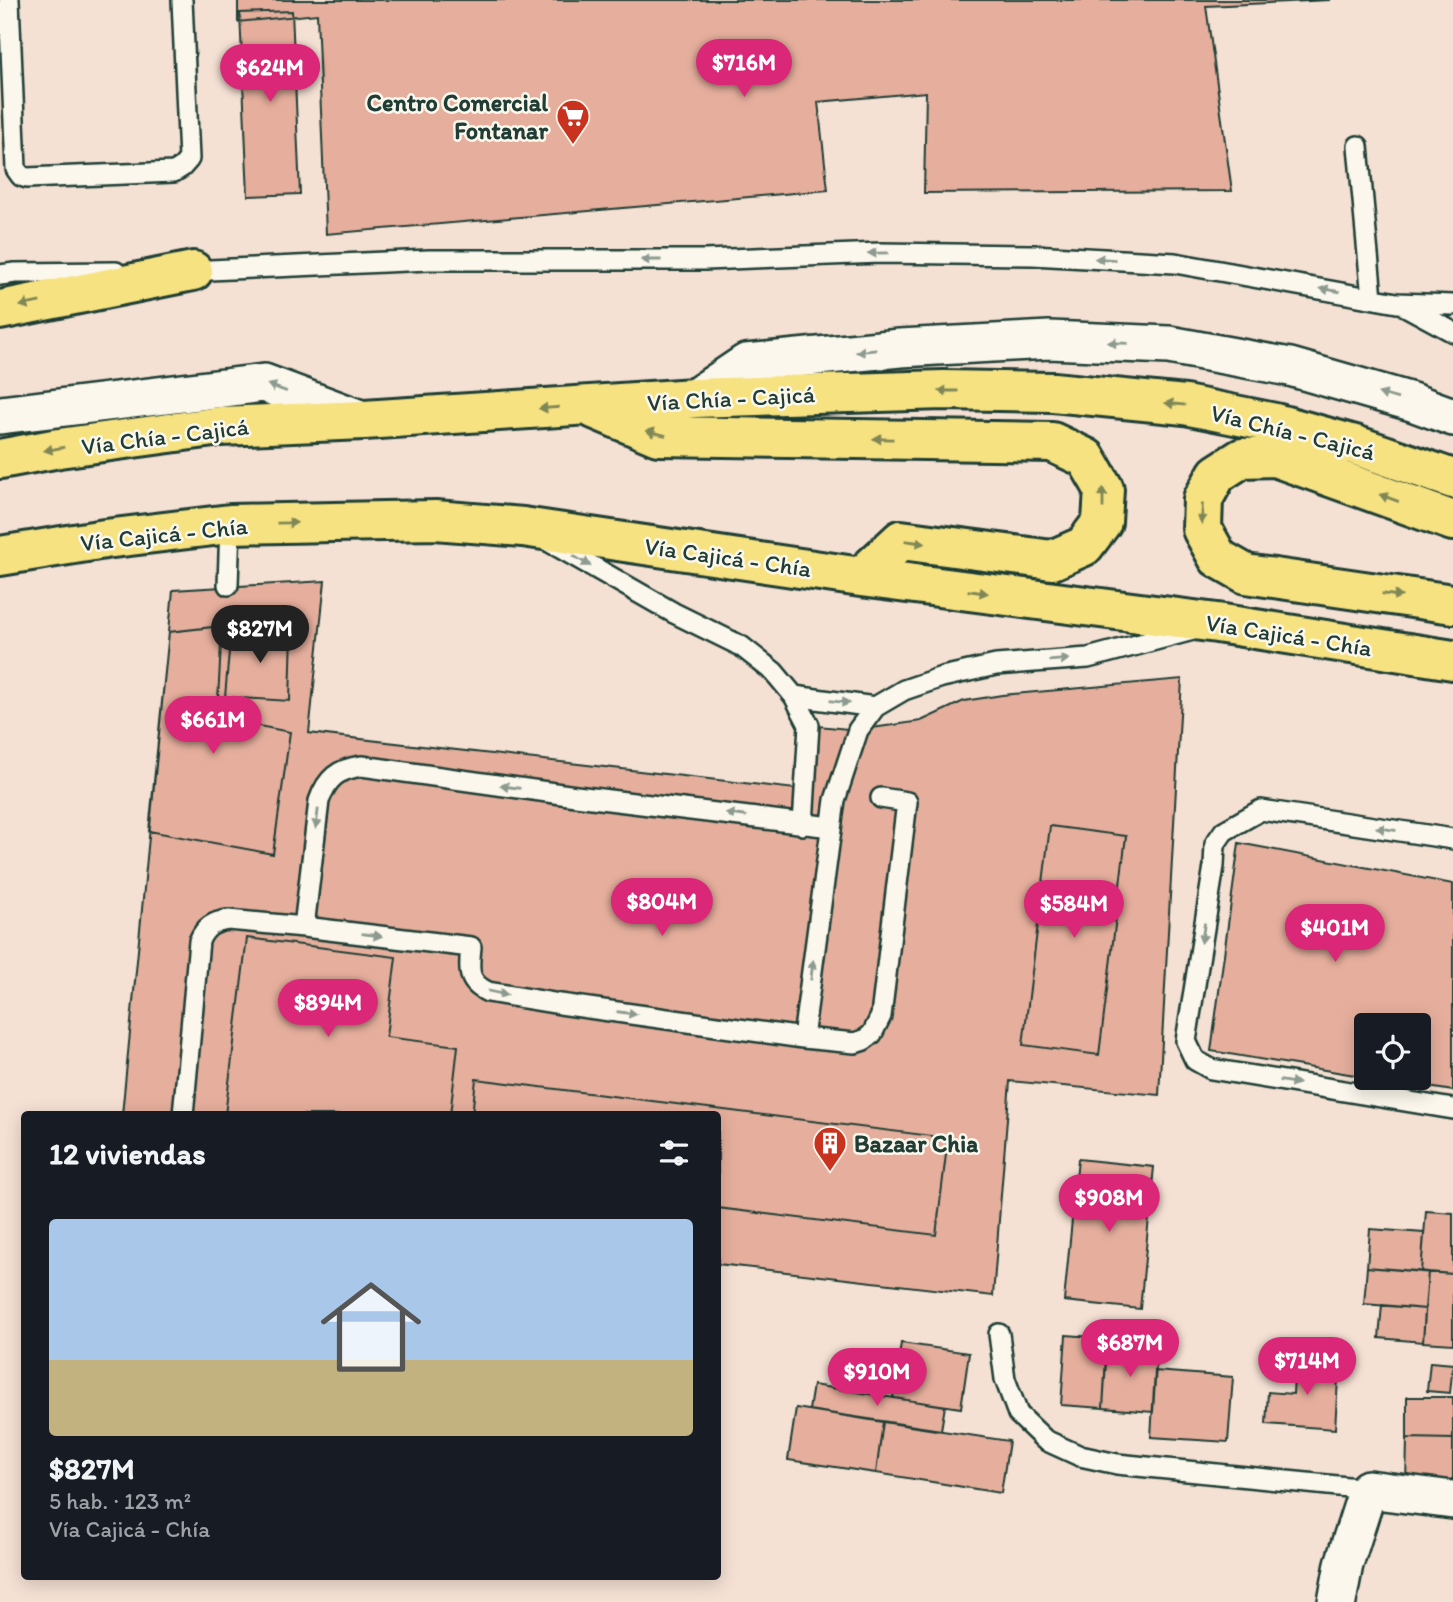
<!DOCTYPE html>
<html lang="es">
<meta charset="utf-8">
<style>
:root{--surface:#171b24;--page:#242831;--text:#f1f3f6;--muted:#9ea1a6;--accent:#db2777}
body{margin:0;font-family:Itim,sans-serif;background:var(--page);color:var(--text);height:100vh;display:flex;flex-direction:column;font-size:26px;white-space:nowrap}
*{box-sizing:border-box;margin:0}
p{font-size:23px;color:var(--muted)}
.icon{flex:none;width:38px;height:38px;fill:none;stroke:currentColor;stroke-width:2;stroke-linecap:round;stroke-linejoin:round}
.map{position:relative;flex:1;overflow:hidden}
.details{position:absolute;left:21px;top:1111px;width:700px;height:469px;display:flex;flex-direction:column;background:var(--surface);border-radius:7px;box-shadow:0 4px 18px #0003}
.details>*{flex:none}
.buttons{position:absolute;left:1354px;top:1013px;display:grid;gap:14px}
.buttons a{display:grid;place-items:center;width:77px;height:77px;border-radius:7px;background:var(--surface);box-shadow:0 4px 18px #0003;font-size:35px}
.price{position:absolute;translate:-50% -60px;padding:0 16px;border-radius:24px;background:var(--accent);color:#fff;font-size:23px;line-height:46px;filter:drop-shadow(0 2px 4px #0008)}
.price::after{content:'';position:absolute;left:50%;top:42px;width:21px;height:16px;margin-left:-10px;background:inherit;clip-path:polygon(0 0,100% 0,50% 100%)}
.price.current{background:#222;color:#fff}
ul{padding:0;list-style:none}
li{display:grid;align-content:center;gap:14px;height:371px;padding:0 28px}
li span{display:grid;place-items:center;height:217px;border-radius:7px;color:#555}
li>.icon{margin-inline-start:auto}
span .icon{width:126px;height:126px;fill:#fffc;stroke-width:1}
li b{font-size:30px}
h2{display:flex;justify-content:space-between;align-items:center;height:84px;padding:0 28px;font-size:30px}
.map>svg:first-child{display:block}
</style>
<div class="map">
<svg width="1453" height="1602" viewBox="0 0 1453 1602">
<rect width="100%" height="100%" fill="#f5e1d4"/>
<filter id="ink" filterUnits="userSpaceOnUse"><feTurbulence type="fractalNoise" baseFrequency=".0143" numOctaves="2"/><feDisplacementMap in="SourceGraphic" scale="14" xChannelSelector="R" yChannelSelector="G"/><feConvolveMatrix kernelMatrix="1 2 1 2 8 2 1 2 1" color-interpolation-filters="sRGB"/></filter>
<g filter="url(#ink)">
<!-- building -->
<path fill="#e6af9d" stroke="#1f3d34" stroke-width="2" d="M238,0H1330L1206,6L1232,191L924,193L926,92L818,102L828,190L326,234L317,14L238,22Z
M292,11L300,194L248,196L240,13Z
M325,581L309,733L804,790L809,725L858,730L921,721L964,701L1002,695L1182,679L1159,1095L1010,1081L993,1296L718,1264V1115H122L173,590Z
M222,626L217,718L290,732L273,854L149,831L169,632Z
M231,629L292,632L290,701L225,697Z
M1050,826L1126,836L1099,1055L1023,1045Z
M1239,843L1453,884V1091L1374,1078H1419V1026H1367V1077L1211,1051Z
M247,938L396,957L386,1037L458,1046L450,1115H225Z
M476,1079L948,1138L936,1235L718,1208V1115H472Z
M1078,1159L1154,1167L1140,1309L1064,1301Z
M1426,1211L1453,1213V1274L1421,1272Z
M1370,1229L1424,1233L1421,1272L1367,1267Z
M1367,1267L1428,1272L1425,1309L1364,1304Z
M1428,1272L1453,1274V1344L1423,1342Z
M1382,1305L1425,1309L1423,1342L1379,1338Z
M1066,1335L1107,1338L1103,1408L1061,1405Z
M901,1343L969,1353L961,1408L893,1398Z
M1107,1346L1157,1350L1153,1412L1103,1408Z
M1295,1359L1339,1362L1335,1429L1266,1424L1268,1392L1293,1394Z
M1430,1362L1453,1364L1450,1393L1427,1391Z
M1155,1371L1233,1377L1228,1442L1151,1437Z
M813,1385L945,1406L941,1430L809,1410Z
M1407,1397H1453V1439L1407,1438Z
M796,1408L883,1422L876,1473L788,1460Z
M883,1422L1009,1441L1001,1493L876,1473Z
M1407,1438L1453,1439V1487H1406Z"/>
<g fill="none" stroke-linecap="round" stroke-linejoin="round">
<defs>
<path id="service" d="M9,0L16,169L21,176L27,178L174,172L182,167L189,159L182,0
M1358,146L1372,298
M188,271L429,260H705L880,253L1033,255L1175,263L1397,303L1453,305
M0,275L15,273L116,272
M1405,306L1453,332
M548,541L674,613L741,646L774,672L794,696L875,707L904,690L942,677L996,665L1088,658L1193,630
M228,585L230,524
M794,696L809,725L803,825
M1453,839L1261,810L1224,831L1215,844L1214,866L1186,1041L1195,1060L1211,1069L1453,1109
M304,927L319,801C327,778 338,769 362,766L576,796L831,827
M803,1038L835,800L858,730L875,707
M183,1115L199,941C205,927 213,922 228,920L304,927L471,947C469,968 466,982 488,992L560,1004L724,1027L803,1038L855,1043L864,1040L872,1034L881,1016L907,802L881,798
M999,1334L1005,1379L1018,1414L1045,1440L1080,1456L1117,1464L1368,1489"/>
<path id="minor" d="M694,398L746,363L900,348L1049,340L1169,345L1290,367L1412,402L1453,417
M0,415L264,383L363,420
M1337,1602L1344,1564L1368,1489L1453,1500"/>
<path id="trunk" d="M0,310L193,271
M594,409L658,436L1052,442L1086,458L1104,489L1102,522L1084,546L1052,560L901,540L861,577
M0,459L59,448L221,426L364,420L694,398L943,390L1053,392L1185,405L1275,423L1355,445L1453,479
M1453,521L1275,457L1242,458L1217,474L1203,499L1202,529L1218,558L1246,574L1453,604
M0,556L105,539L230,524L435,520L523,527L861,577L1217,623L1453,660"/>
</defs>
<!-- service casing -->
<use href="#service" stroke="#1f3d34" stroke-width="24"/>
<!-- minor casing -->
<use href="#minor" stroke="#1f3d34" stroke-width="42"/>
<!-- trunk casing -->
<use href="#trunk" stroke="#1f3d34" stroke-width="44"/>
<!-- service -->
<use href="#service" stroke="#fbf7ec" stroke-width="19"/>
<!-- minor -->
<use href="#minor" stroke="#fbf7ec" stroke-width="37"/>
<!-- trunk -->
<use href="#trunk" stroke="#f6e281" stroke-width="38"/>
</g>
<!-- one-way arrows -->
<defs><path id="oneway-solid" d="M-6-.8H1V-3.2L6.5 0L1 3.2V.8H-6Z" transform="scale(1.75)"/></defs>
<g fill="#8d9a90">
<use href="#oneway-solid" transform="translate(878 253) rotate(179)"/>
<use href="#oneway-solid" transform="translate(1105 259) rotate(-177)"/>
<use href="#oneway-solid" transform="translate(651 260) rotate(-180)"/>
<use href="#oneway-solid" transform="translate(1330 290) rotate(-170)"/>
<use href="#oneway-solid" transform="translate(1118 343) rotate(-178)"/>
<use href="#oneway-solid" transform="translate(866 351) rotate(174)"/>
<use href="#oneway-solid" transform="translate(277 388) rotate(-160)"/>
<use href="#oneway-solid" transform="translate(1388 396) rotate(-164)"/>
<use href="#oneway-solid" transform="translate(582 561) rotate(30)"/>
<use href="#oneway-solid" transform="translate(1059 660) rotate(-5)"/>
<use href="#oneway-solid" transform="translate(840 702) rotate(7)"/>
<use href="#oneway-solid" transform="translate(510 787) rotate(-172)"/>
<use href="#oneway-solid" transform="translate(736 815) rotate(-172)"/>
<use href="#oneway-solid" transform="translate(317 819) rotate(97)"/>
<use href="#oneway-solid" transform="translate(1386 829) rotate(-171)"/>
<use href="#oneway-solid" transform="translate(1203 933) rotate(99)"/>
<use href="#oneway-solid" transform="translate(372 935) rotate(7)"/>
<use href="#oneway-solid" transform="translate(812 970) rotate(-83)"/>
<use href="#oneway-solid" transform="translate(498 993) rotate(11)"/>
<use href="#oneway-solid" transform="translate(627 1013) rotate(8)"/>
<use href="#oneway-solid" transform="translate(1289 1082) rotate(9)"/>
</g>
<g fill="#808757">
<use href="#oneway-solid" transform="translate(30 304) rotate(169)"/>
<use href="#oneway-solid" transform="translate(948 391) rotate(-180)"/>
<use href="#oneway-solid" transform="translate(1175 404) rotate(-174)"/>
<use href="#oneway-solid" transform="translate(549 408) rotate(176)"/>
<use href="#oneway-solid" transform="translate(656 433) rotate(-166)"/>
<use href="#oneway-solid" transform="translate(883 439) rotate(-179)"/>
<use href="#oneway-solid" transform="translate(54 449) rotate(170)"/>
<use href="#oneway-solid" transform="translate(1103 498) rotate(-90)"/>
<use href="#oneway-solid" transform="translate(1389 498) rotate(-160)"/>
<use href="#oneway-solid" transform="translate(1202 514) rotate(92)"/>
<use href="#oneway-solid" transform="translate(287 523) rotate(-1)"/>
<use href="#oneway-solid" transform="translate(915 542) rotate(8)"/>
<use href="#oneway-solid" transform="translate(978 592) rotate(8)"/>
<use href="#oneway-solid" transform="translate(1392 595) rotate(8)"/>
</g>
</g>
<!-- icons -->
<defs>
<symbol id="supermarket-pin" viewBox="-11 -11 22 30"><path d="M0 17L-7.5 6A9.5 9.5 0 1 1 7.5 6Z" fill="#c8321e" stroke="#fbf7ec"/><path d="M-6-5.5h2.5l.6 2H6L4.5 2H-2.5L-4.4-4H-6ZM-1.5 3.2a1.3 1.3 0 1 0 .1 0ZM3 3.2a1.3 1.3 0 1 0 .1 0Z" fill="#fff"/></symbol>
<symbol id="building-pin" viewBox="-11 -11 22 30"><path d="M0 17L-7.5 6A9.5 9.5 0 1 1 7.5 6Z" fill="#c8321e" stroke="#fbf7ec"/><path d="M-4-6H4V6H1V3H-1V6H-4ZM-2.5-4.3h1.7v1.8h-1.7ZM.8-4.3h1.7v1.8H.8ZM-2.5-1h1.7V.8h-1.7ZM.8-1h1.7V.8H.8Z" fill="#fff"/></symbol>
</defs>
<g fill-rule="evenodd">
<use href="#supermarket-pin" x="554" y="97" width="38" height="52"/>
<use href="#building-pin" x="811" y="1124" width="38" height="52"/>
</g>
<g text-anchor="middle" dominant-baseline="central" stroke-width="5" stroke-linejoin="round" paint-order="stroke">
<!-- poi labels -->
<g font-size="24" font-weight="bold" fill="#1f3d34" stroke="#fbf7ec" text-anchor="end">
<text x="548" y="102">Centro Comercial<tspan x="548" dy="28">Fontanar</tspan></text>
<text x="854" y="1143" text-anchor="start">Bazaar Chia</text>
</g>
<!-- street labels -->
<g font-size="24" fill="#1f3d34" stroke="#fbf7ec">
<text transform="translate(731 398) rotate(-3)">Vía Chía - Cajicá</text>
<text transform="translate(1293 432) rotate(14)">Vía Chía - Cajicá</text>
<text transform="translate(165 436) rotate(-7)">Vía Chía - Cajicá</text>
<text transform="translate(164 534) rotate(-6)">Vía Cajicá - Chía</text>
<text transform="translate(728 557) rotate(8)">Vía Cajicá - Chía</text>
<text transform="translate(1289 635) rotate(9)">Vía Cajicá - Chía</text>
</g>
</g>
</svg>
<div class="buttons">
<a><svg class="icon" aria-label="locate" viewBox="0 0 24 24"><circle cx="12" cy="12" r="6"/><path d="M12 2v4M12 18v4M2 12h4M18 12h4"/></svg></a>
</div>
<b class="price" style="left:744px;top:99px">$716M</b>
<b class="price" style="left:270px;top:104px">$624M</b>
<b class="price current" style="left:260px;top:665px">$827M</b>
<b class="price" style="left:213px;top:756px">$661M</b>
<b class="price" style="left:662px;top:938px">$804M</b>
<b class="price" style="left:1074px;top:940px">$584M</b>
<b class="price" style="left:1335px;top:964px">$401M</b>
<b class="price" style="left:328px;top:1039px">$894M</b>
<b class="price" style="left:1109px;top:1234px">$908M</b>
<b class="price" style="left:1130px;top:1379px">$687M</b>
<b class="price" style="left:1307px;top:1397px">$714M</b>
<b class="price" style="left:877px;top:1408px">$910M</b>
<section class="details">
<h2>12 viviendas<svg class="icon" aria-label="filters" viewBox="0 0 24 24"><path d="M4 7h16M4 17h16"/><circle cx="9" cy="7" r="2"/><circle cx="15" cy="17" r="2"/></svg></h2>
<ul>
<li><span style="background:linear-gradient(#a9c7e8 65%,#c2b280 0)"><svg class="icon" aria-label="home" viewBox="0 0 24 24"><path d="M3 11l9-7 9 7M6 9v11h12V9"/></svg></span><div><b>$827M</b><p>5 hab. · 123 m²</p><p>Vía Cajicá - Chía</p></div></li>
</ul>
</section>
</div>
